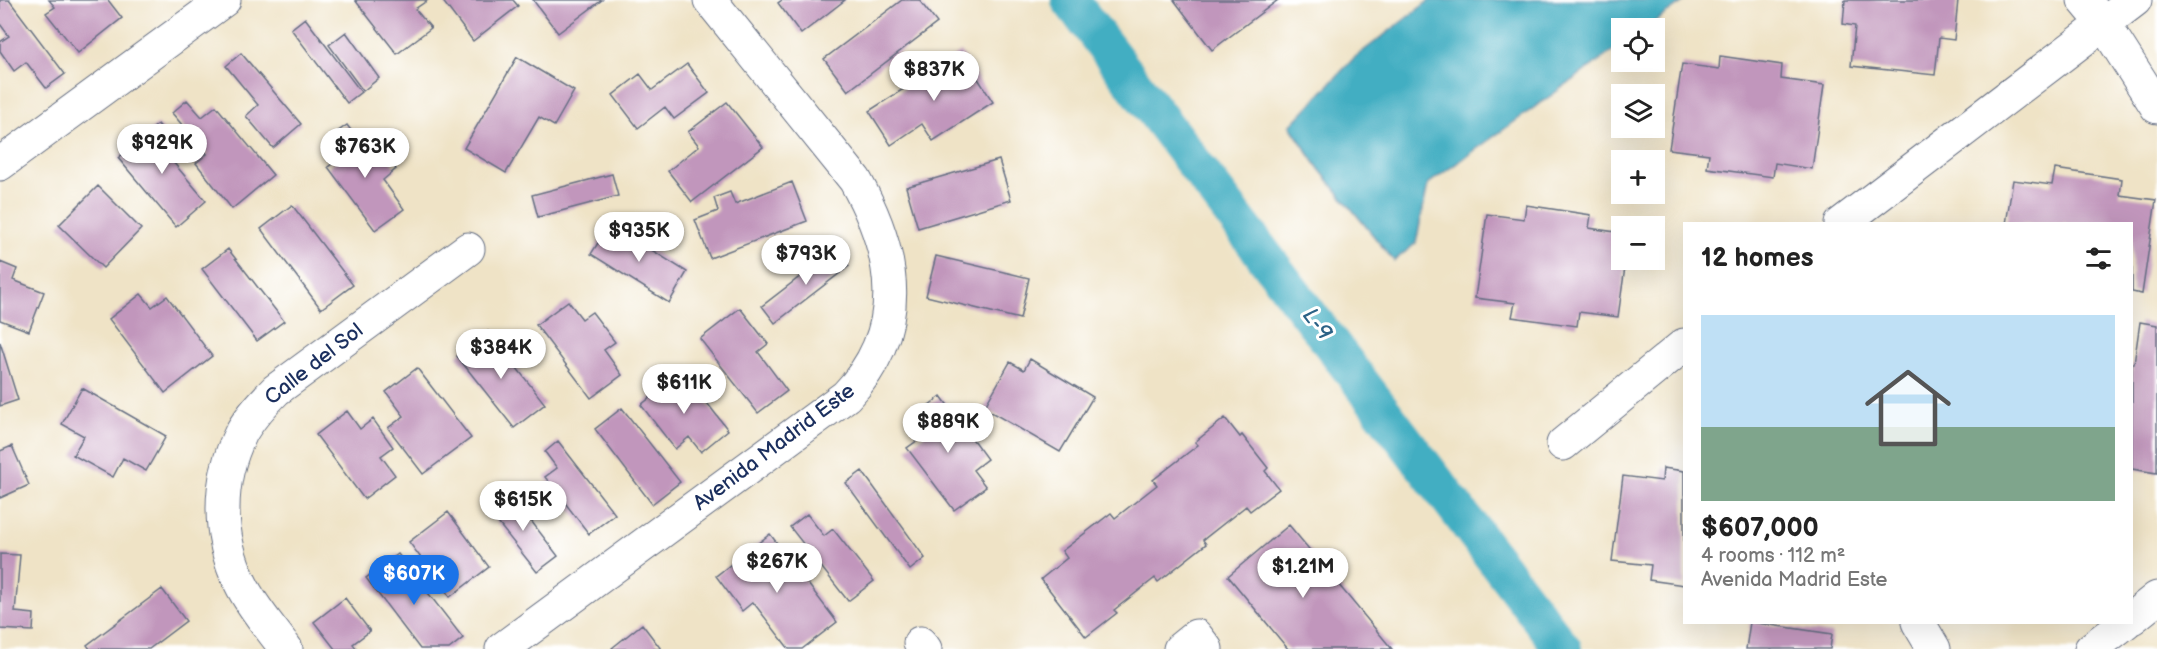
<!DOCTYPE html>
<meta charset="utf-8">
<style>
:root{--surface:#fff;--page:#f2f2f2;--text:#222;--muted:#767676;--line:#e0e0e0;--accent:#1a73e8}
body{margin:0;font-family:"Balsamiq Sans",sans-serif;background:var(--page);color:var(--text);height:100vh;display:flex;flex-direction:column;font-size:22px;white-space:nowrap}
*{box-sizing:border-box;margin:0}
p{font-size:20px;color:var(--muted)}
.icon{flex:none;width:33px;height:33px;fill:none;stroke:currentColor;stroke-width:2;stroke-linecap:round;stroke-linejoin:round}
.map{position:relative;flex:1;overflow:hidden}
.details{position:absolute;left:1683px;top:222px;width:450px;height:402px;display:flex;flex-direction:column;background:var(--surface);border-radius:0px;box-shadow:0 6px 24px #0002}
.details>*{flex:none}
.tools{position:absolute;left:1611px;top:18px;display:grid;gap:12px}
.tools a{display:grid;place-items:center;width:54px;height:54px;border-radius:0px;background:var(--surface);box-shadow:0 6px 24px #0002;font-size:30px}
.price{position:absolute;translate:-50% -51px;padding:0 14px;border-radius:21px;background:#fff;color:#222;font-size:20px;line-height:39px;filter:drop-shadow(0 2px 3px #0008)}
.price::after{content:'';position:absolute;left:50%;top:36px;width:18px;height:14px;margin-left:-9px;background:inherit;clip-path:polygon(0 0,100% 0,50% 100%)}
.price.current{background:var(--accent);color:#fff}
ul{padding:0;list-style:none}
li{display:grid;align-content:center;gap:12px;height:318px;padding:0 18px}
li+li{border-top:2px solid var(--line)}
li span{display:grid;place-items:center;height:186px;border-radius:0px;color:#555}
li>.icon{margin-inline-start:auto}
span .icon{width:108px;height:108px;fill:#fffc;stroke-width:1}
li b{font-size:26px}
h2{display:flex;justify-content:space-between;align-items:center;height:72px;padding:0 18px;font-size:26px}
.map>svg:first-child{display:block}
</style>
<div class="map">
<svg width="2157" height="649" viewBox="0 0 2157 649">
<rect width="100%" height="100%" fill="#fff"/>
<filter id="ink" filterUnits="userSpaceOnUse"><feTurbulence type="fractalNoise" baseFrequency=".0167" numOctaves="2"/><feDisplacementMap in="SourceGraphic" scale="12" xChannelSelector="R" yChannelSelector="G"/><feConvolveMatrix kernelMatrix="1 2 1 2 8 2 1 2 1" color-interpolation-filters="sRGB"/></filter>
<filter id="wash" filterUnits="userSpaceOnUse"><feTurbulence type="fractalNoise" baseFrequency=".008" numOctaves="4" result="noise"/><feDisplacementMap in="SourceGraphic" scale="24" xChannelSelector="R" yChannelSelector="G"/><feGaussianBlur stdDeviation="1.35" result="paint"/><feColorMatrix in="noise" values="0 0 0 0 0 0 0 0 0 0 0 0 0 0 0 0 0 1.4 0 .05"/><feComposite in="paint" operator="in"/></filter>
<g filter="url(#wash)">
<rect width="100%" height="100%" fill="#efe3c6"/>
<!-- water -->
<path fill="#43aec2" stroke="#2f6e90" stroke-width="1.5" d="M1430,0H1686L1645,28H1622L1621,45L1428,184L1416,243L1394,261L1319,169L1290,126L1354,58Z"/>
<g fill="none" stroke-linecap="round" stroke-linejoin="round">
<!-- canal -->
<path stroke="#43aec2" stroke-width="38" d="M1070,0L1563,649"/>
</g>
<g id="blocks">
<!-- building -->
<path fill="#c196bc" d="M0,0H9L65,74L46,88L26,62L14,71L0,51V42L9,36L0,24Z
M49,0H108L122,18L78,53L46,13L55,7Z
M355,0H428L415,9L431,28L397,54Z
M442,0H513L518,6L473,41Z
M533,0H602L558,33Z
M782,0H845L801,34L778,3Z
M902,0H919L937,23L848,91L824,59Z
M1174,0H1278L1212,50Z
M1845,0H1958L1954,40L1939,38L1935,75L1851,66L1855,26L1843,24Z
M305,18L361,92L347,103L291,29Z
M346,32L379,78L363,91L329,45Z
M961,52L993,102L933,141L922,124L891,145L869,111Z
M241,53L301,124L273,148L246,116L258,105L226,66Z
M1720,56L1782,65L1781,79L1824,85L1812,169L1775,163L1773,177L1707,168L1709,154L1669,149L1682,64L1719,69Z
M517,57L574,91L554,126L539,117L506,173L464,148Z
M687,64L709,93L674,119L665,107L638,128L613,95L640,74L652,90Z
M187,100L202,117L216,106L273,175L232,209L196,163L207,154L172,113Z
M727,102L763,147L692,202L668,171L699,146L688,132Z
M158,124L183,154L173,162L206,201L176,227L118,158Z
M347,125L372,158L383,150L396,169L383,180L404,209L375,230L328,167L344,155L330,137Z
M999,160L1011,200L918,228L906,187Z
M2055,169L2122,179L2120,195L2156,200L2142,294L2132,292V224H2006L2013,180L2052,185Z
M612,174L618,196L538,217L532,195Z
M792,182L807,221L710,258L695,220L718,211L714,198L730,192L735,204Z
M98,186L141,229L103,268L59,225Z
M292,205L353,285L321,309L261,229Z
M1526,205L1591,215L1589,228L1622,233V260H1626L1618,317L1579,312L1577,326L1512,317L1515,303L1475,298L1487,214L1524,219Z
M610,224L687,272L669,303L591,254Z
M228,249L284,321L257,341L202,269Z
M836,249L849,266L775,323L762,306Z
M936,256L1029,278L1020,319L926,296Z
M0,262L17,269L13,280L44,292L29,331L0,320Z
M141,294L152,307L167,296L212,356L165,393L109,319Z
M568,301L582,319L592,312L615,342L604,350L622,375L591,398L536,325Z
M740,308L768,344L758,352L787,391L758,413L700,339Z
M2140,322L2157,325V473L2132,469V364H2134Z
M488,331L545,404L514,428L457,356Z
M0,342L18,400L0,406Z
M1030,359L1093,397L1060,452L984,408L1010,362L1024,370Z
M417,368L471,438L423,474L388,428L404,416L386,392Z
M683,372L728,430L701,452L689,437L675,449L641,405Z
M82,388L166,436L146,471L123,458L113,477L73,455L84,436L62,424Z
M941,396L987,459L973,470L986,487L954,510L907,448L925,435L912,418Z
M622,408L680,482L652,504L595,429Z
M347,411L360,429L373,419L393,447L381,456L395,475L364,499L316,435Z
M1225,418L1240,437L1242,435L1268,468L1265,471L1279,489L1250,511L1246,506L1203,540L1206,544L1158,582L1155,578L1114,610L1117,613L1086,637L1041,579L1067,558L1062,551L1111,513L1115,518L1157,485L1153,480L1198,445L1195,442Z
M558,441L615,514L589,534L545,477L557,468L545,452Z
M12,446L29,485L0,498V451Z
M1663,468L1684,471V585L1649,580L1651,565L1612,561L1623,476L1662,481Z
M862,471L925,558L910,570L846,483Z
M509,492L558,556L537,572L487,509Z
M448,512L489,567L450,597L409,542Z
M807,514L824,536L833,529L874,581L848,601L790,527Z
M1289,525L1392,649H1288L1228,576Z
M770,534L837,622L802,649H789L753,602L742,611L716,576Z
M0,554L20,555L15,612L34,614L33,631L0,629Z
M398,554L463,638L449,649H420L366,578Z
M162,589L186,621L149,649H90L87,645Z
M345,598L370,631L353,644L357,649H335L314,622Z
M1750,622L1832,634L1830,649H1746Z
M642,624L661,649H613L612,648Z"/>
</g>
</g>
<g filter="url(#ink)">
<use href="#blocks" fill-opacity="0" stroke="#656e82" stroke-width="1.5"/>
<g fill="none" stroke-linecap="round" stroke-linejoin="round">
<defs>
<path id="minor" d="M2084,0L2104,24L2157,107
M0,164L224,0
M1841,224L2135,0
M1563,444L1684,345
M2132,618L2157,598
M1918,622L1934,649
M920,643L925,649
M286,649C271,628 252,607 241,584C217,536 217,481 241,433C250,417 263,403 276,390L468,249
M502,649L846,396C909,330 897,255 855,180L710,0
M1180,649L1196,636L1206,649
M2091,649L2126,622"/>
</defs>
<!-- minor casing -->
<use href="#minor" stroke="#656e82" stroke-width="35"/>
<!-- minor -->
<use href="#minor" stroke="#fff" stroke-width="33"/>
</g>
</g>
<g text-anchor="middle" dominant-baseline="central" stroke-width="6" stroke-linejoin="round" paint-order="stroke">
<!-- street labels -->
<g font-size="21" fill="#1b2f5e" stroke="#fff">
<text transform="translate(314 364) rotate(-38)">Calle del Sol</text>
<text transform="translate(774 447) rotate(-37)">Avenida Madrid Este</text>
</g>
<!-- water labels -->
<g font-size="22" font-style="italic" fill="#2b6286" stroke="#fff">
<text transform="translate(1317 324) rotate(53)">L-9</text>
</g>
</g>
</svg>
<div class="tools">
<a><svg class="icon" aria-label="locate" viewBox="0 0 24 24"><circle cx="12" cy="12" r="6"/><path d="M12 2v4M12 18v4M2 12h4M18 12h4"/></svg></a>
<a><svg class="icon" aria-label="layers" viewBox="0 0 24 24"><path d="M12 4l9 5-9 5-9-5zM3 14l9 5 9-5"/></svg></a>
<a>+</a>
<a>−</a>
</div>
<b class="price" style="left:934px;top:102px">$837K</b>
<b class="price" style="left:162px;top:175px">$929K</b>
<b class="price" style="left:365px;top:179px">$763K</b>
<b class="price" style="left:639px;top:263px">$935K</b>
<b class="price" style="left:806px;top:286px">$793K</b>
<b class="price" style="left:501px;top:380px">$384K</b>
<b class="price" style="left:684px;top:415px">$611K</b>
<b class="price" style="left:948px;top:454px">$889K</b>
<b class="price" style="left:523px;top:532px">$615K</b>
<b class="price" style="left:777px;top:594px">$267K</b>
<b class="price" style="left:1303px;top:599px">$1.21M</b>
<b class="price current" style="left:414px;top:606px">$607K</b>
<section class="details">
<h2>12 homes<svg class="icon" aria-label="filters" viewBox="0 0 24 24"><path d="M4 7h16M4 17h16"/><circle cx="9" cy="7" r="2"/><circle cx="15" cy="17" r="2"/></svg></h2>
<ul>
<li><span style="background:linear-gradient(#bfe0f5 60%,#7fa58c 0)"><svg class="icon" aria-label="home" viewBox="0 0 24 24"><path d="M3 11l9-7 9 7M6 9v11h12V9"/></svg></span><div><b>$607,000</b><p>4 rooms · 112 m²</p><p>Avenida Madrid Este</p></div></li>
</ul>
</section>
</div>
